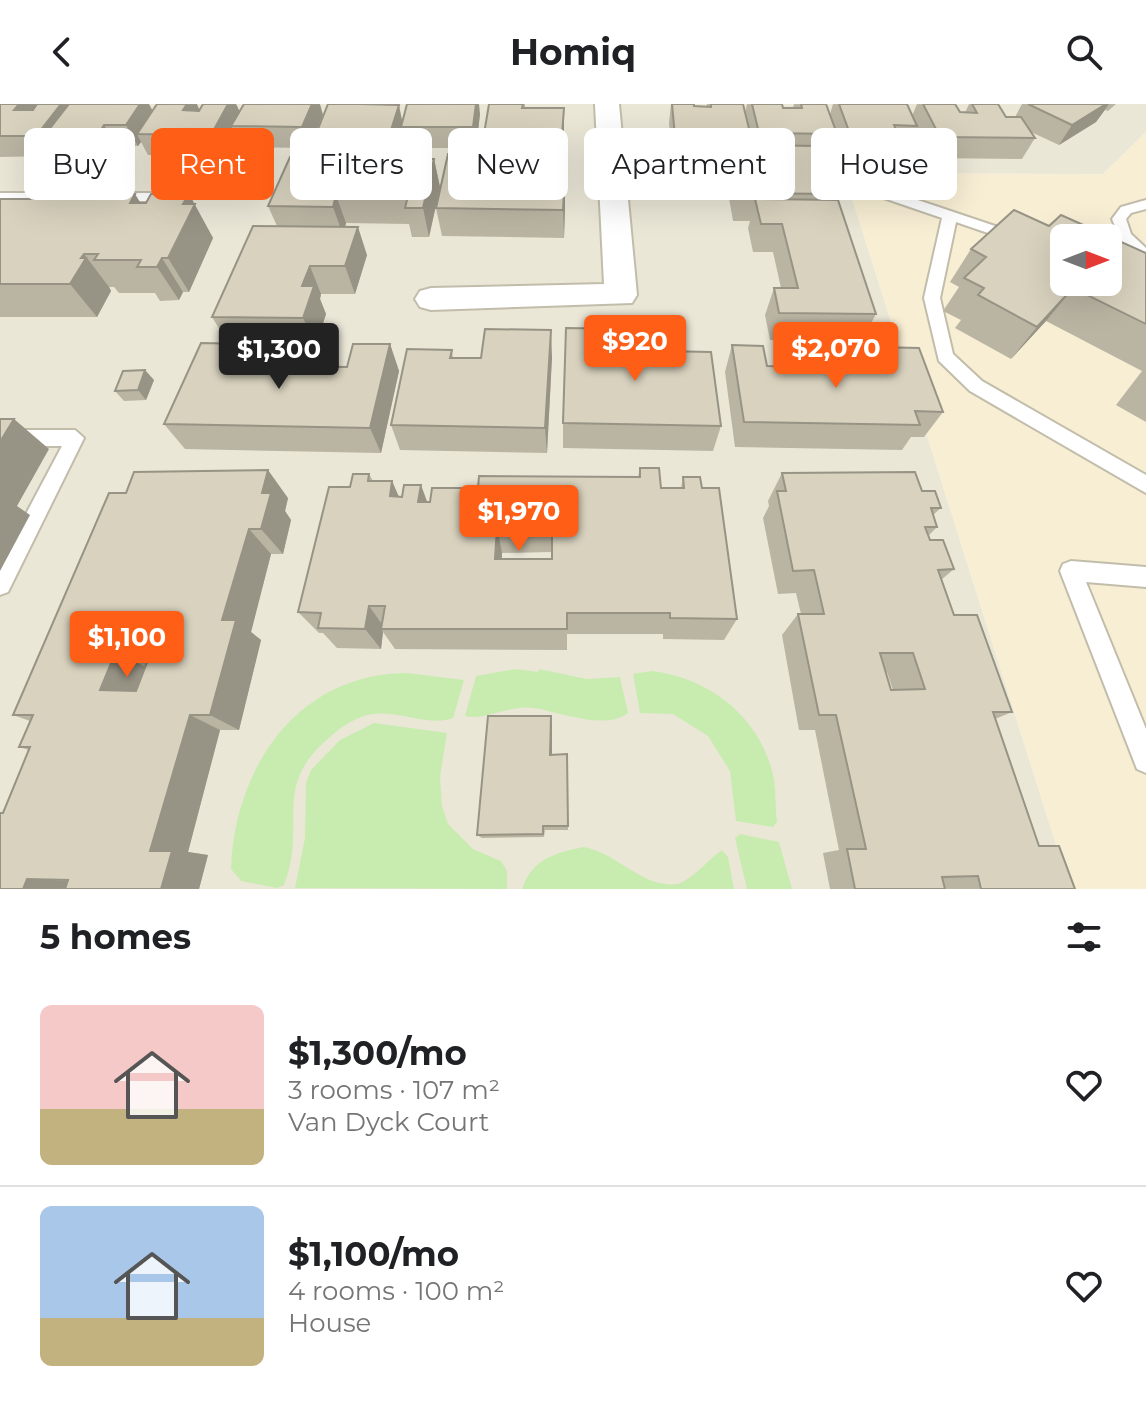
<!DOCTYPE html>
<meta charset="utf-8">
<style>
:root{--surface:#fff;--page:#f6f6f6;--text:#202124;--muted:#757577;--line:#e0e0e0;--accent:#ff5e17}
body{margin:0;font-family:Montserrat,sans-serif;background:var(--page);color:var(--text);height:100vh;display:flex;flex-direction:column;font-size:30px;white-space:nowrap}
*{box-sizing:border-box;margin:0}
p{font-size:26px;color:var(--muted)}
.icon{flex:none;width:44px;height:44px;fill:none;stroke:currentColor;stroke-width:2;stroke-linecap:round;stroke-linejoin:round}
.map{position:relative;height:785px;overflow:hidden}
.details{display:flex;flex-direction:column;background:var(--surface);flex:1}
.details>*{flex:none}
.hud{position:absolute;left:24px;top:24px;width:1098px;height:72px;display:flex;gap:16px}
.needle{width:52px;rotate:90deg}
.fabs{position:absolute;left:1050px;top:120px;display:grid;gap:16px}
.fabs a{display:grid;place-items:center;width:72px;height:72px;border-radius:12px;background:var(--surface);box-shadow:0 8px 32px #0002;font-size:40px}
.price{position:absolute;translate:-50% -68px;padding:0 18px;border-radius:8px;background:var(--accent);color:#fff;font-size:26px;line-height:52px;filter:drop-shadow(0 2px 4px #0008)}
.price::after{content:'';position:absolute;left:50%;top:48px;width:24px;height:18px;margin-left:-12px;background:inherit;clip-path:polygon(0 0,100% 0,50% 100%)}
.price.on{background:#222;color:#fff}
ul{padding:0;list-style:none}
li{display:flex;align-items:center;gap:24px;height:200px;padding:0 40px}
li+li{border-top:2px solid var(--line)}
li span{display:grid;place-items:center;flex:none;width:224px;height:160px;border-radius:12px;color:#555}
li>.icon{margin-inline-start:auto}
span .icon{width:96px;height:96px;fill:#fffc;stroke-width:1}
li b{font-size:34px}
h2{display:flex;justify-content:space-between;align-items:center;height:96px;padding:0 40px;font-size:34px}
.pill{padding:0 28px;border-radius:12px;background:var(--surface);box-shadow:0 8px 32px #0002;font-size:28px;line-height:72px}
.pill.on{background:var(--accent);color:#fff}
header{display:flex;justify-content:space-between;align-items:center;height:104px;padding:0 40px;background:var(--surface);font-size:36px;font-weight:700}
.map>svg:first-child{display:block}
</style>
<header><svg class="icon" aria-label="back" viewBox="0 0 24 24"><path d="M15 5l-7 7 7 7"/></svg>Homiq<svg class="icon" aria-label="search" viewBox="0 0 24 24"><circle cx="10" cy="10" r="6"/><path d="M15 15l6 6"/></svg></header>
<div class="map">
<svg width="1146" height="785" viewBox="0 0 1146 785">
<rect width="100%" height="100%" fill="#f5f4e9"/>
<!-- residential -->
<path fill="#eae7d7" d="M0,0H1146V28L1103,70L844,69L1070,785H0Z"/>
<!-- commercial -->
<path fill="#f8eed4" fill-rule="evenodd" d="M1146,28V785H1070L844,69L1103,70ZM1064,134H1108V178H1064Z"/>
<!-- green -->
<path fill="#c8ecb0" d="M515,565L538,568L539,565L587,575L620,573L628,609C605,627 560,608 534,604C511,600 486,617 465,612L476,572Z
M652,567C711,574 762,615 774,675C776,689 775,704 777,718L773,723L736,717L730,667L708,632L673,610L640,609L633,570Z
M407,569L464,576L453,614C430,623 399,606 373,610C357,612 342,622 330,633C270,683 308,719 284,781L277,784L241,777L231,765C234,664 298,569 407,569Z
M374,619L447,629L440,673L442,702L448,720L473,745L501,757L507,767V785L295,784L305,734L306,679L311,666L340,636Z
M740,730L779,738L792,785H747L735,734Z
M583,743C617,748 642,785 678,780C697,772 707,756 722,746L728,753L734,785H522C532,755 555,749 583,743Z"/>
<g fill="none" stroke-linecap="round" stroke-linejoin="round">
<defs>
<path id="service" d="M875,85H885L1022,131V137L1017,139L956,118L940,194L953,250L982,277L1146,371V389L970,287L939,257L924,194L942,114L875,91Z
M0,89H162L169,93L162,97H0Z
M1146,96V105L1131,109L1126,115L1131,130L1146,144V156L1122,139L1112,115L1121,103Z
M0,326H75L84,334L8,488L0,491V459L62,342H0Z
M1071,457L1146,463V483L1086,478L1146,625V669L1137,665L1060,467L1063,460Z"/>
<path id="minor" d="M595,0H619L637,191L632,199L431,206L420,203L415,195L420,187L431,184L604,180Z"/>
</defs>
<!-- service casing -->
<use href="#service" stroke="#c2bdab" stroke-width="4"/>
<!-- minor casing -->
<use href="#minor" stroke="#c2bdab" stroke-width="4"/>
<!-- service -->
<use href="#service" fill="#fff" fill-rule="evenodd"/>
<!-- minor -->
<use href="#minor" fill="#fff" fill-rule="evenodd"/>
</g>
<!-- wall -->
<path fill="#bab5a3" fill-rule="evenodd" d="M0,0H36L153,6H199L236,0L240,8L320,0L309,44L240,43L234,28L220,52L148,51L141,38L138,42H117L110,52L59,53L55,47L51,52L0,53Z
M489,0H525V4L564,25L563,52H551L552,75L565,103L564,134L442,132L436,104L486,50L484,30Z
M671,0L706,3L707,0H743L745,9L747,0H782L783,4H793L794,0H826L830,10L833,0H907L912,12L917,0H955L960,8L965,9L969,0H998L1006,13H1015L1022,0H1116L1108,7L1105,6L1096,18L1059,41L1031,28L1035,34L1022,55L930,54L916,24L908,42H893L889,52L843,51L836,32L830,51H822L835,90L833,96L876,210L861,238L770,236L765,211L774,184H781L773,148H753L748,124L750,117H733L729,94H682L679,69L682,53H672L669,19Z
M480,10L476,44H405L402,27L396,47L324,46L318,25Z
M434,55L440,83L429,133H412L409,120L346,119L345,123L367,151L355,190H321L320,195L326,210L316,241L248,240L261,261L347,263L390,240L399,267L381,349L185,345L164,320L228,239L212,213L277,122L268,102Z
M189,90L213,134L189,188H183L179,196L160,197L155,189H119L114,183H109L111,187L97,213H0V95L146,99Z
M1049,122L1146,149V318L1116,301L1142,267L1046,217L1011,255L955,224L961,216L943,207L959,183L950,178L971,145Z
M732,241L767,262L864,264L875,243L943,308L924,333H911L902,346L735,343L725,268Z
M452,246L453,254L552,253L547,349L400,346L391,321Z
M662,247L721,322L713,347L563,344V319L632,254H660Z
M154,276L146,296L124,297L115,287Z
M640,364L661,384H681L683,373L702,384L737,515L724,536L663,535V530H567V546L395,545L383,528L381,545L337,544L323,529H319L298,508L350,383L369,370L373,377H392L399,393L430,398L478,384L638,373ZM552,448V455H502V449Z
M782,369L922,387L941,404L933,411L937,423L928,432L930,436L954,465L941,476L954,511L1012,608L995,615L1039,742L1075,785H830L823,749L839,746L815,626H799L782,531L798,510H801L796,489L778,490L763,414L769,402L768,397ZM886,568H887L893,586H891Z
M288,394L285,407L291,416L283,450H271L251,528L261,536L239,626H220L188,748L208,751L199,785L3,709L29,646L19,643L30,617L13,611Z
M552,621V651L567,650L568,726H545L544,733L482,734L477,731Z"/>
<!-- shaded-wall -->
<path fill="#979385" d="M19,0H36L42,9L14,6Z
M61,0H71L44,32L55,47L51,52L36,32Z
M140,0H149L156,13L137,30L141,38L138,42L126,21Z
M187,0H197L202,12L183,6Z
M228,0H236L242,13L231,22L234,28L220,52L211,31Z
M312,0H320L323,11L309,44L302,23Z
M476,0H479L480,10L476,44L473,23Z
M1106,0H1109L1096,18L1059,41L1072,21Z
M399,1L403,21L401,23L402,27L396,47L391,26Z
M564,4V25L563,52L562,31Z
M104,21L117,42L110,52L97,32Z
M434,55L440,83L429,133L423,104Z
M565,75V103L564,134L563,106Z
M135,90L156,124L130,99Z
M189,90L213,134L189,188L168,154L183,100Z
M336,91L346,119L343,131L333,103Z
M358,123L367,151L355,190L345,162Z
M84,150L109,183L111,187L97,213L70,180Z
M162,154L183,188L179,196L157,163Z
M310,162L321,190L320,195L326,210L316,241L303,214L302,182Z
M1073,184L1046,217L1011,255L1037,223Z
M551,226L552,253L547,349L545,324Z
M248,240L264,266L239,261Z
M390,240L399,267L381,349L370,324Z
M145,266L154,276L146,296L138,286Z
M14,315L49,345L17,402L30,411L0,467V338Z
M268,366L288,394L285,407L291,416L283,450L261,425L262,389Z
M392,377L404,405L390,392Z
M421,381L431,408L418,398Z
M497,423L502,449L500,479L495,455Z
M249,425L271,450L251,528L261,536L239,626L210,611L222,516Z
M369,502L384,523L381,525L383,528L381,545L365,525Z
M116,547L151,566L138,602L100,586Z
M190,611L220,626L188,748L208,751L199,785H162L150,747Z
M551,612L552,621V658L550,651Z
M27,775L76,777L73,785H23Z"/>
<!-- building -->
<path fill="#d8d2be" stroke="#979385" stroke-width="2" fill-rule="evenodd" d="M0,0H19L14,6H33L37,0H61L36,32H0Z
M69,0H140L126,21H104L97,32H44Z
M157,0H187L183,6L199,7L203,0H228L211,31L137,30Z
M244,0H312L302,23L231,22Z
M328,0H361L399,1L391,26L318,25Z
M407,0H476L473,23H401Z
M489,0H523L522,4H564L562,31L484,30Z
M672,0H694V2L711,3V0H743L751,33L675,32Z
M752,0H782L783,4H802L801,0H826L837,30L759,29Z
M839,0H907L917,22L894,21L898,31L850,30Z
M923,0H955L960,8L977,9L972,0H998L1006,13H1021L1035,34L940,33Z
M1028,0H1106L1072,21Z
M684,40L820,42L835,90L740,89L735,66L687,65Z
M448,50L551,51L549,75H565L563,106L436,104Z
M290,53L434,55L423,104H405L408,92L336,91L333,103L268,102Z
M119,90H135L130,99H146L151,90H189L183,100H195L168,154H162L157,163H137L141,156H94L98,150H84L81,154H86L70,180H0V95H116Z
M755,95L838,96L876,210L779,209L774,184H798L782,120H761Z
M1014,106L1049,122L1061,111L1146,149V220L1073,184L1037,223L978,191L984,184L964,174L986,153L971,145ZM1064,134H1108V178H1064Z
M253,122L358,123L345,162H310L302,182H314L303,214L212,213Z
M566,224L630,225L632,254H662V247L711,248L721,322L563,319Z
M485,225L551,226L545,324L391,321L407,245L452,246L450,254H481Z
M201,239L248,240L239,261L347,263L353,240H390L370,324L164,320Z
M732,241L763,242L767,262L882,264L875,243L919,244L943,308L915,307L920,321L744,318Z
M145,266L138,286L115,287L123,267Z
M0,315H14L0,338Z
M640,364H659L661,384H684L683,373H700L702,384H719L737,515L670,514V509H567V525H381L385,502H369L365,525L318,524L321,509L298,508L329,383H350L353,370H369L368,377H392L390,392L402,393L404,381H421L418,398H430L432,384H478L479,372L640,373ZM497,423H552V455H495Z
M268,366L262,389H271L261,425H249L222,516H236L210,611H190L150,747H172L161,785H65L68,776L27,775L23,785H0V709H3L30,643H19L33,611H13L109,389H126L134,368ZM116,547L151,548L136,587L100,586Z
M915,368L922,387H935L941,404H931L937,423H925L930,436H943L954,465L938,466L954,511H977L1012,608H993L1039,742H1059L1075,785H981L978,772L942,773L945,785H855L847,745H866L836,611H819L798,510H824L814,466L793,467L777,387H786L782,369ZM880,549H913L925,585L891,586Z
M488,612H551L550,651L567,650L568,722H543V730L477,731Z"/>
</svg>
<div class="fabs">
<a><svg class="needle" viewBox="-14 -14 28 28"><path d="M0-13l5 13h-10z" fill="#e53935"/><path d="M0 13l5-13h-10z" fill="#757577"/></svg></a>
</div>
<b class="price" style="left:635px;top:279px">$920</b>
<b class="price" style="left:836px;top:286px">$2,070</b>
<b class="price on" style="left:279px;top:287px">$1,300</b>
<b class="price" style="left:519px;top:449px">$1,970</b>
<b class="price" style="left:127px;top:575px">$1,100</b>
<div class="hud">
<a class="pill">Buy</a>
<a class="pill on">Rent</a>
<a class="pill">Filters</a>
<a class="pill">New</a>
<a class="pill">Apartment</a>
<a class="pill">House</a>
</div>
</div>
<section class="details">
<h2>5 homes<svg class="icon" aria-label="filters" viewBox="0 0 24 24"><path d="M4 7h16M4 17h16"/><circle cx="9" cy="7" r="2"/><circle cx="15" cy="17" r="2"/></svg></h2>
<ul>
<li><span style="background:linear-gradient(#f6c9c9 65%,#c2b280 0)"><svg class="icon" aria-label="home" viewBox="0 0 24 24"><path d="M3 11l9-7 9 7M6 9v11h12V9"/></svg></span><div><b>$1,300/mo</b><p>3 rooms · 107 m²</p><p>Van Dyck Court</p></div><svg class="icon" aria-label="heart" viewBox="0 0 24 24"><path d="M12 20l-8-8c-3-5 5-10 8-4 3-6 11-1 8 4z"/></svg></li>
<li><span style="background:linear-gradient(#a9c7e8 70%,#c2b280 0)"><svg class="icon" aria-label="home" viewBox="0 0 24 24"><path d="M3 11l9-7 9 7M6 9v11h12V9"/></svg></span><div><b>$1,100/mo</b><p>4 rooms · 100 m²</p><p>House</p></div><svg class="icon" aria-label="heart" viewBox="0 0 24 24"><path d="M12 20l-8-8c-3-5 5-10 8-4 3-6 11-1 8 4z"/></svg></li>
</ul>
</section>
